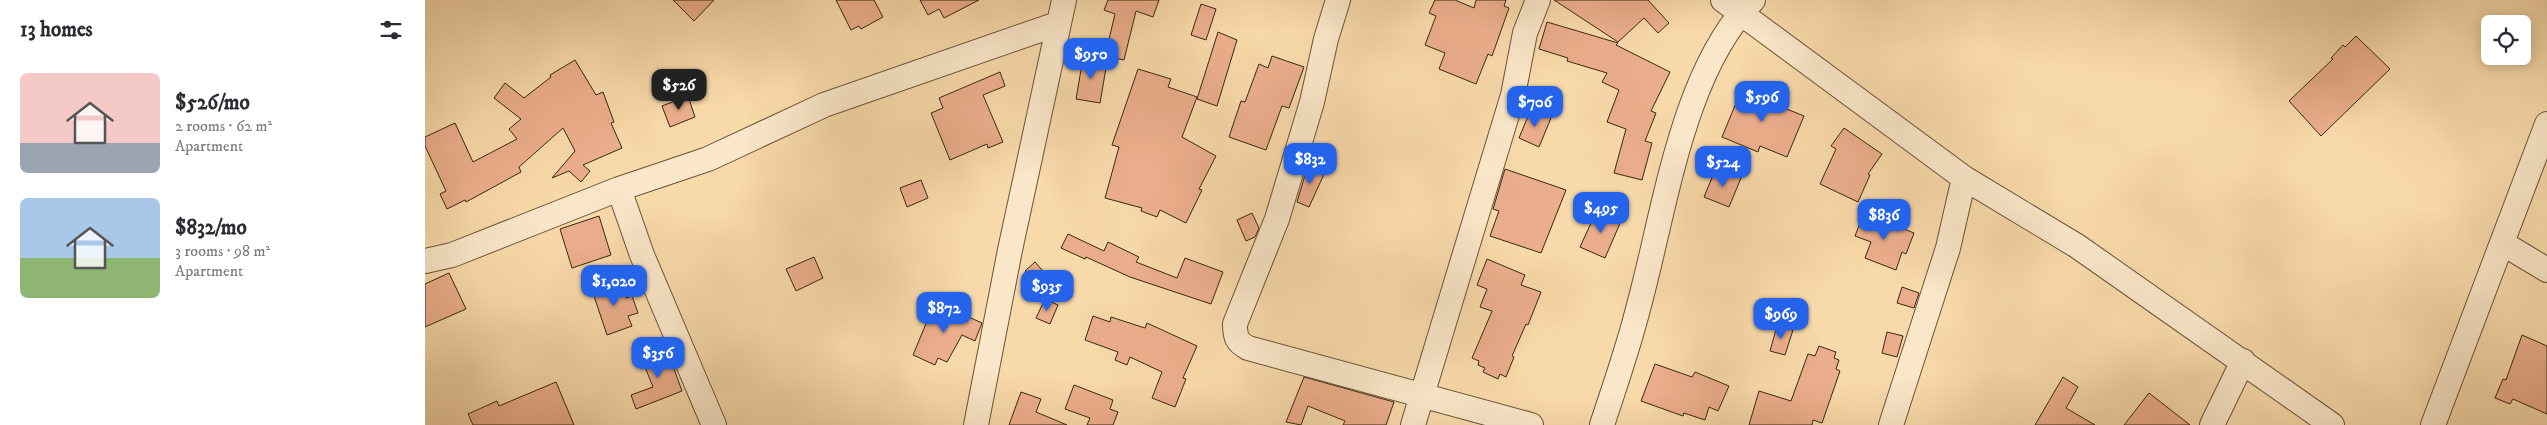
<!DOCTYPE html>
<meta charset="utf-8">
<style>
:root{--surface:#fff;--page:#f7f7f7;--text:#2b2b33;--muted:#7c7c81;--accent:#2563eb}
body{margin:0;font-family:"IM FELL DW Pica",serif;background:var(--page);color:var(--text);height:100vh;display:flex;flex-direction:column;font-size:19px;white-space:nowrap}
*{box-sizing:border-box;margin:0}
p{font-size:16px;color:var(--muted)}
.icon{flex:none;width:28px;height:28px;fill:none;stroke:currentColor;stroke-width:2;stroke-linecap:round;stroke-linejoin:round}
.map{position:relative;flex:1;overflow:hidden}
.side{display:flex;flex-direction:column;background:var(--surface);width:425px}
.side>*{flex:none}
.tools{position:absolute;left:2056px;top:15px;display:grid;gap:10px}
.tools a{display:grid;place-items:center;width:50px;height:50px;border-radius:8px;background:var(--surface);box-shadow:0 2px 12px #0003;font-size:25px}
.price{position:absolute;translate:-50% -42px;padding:0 11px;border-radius:10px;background:var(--accent);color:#fff;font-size:16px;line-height:32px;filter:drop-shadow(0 1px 2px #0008)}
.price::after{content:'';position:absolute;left:50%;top:30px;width:15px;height:11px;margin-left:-8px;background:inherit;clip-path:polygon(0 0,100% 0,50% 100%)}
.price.on{background:#222;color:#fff}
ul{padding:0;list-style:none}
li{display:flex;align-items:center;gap:15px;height:125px;padding:0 20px}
li span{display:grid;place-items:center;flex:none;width:140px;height:100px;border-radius:8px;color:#555}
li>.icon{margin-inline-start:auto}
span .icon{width:60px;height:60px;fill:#fffc;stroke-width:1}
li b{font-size:21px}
h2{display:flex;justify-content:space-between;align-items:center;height:60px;padding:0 20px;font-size:21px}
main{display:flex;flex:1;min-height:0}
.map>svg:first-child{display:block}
</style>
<main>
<section class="side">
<h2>13 homes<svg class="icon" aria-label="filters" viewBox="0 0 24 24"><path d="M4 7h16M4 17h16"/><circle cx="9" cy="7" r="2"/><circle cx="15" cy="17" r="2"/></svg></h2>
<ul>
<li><span style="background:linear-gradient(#f6c9c9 70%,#9aa5b1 0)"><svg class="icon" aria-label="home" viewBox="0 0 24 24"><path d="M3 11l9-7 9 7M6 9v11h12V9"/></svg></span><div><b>$526/mo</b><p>2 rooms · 62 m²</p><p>Apartment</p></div></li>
<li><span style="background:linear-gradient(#a9c7e8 60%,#8fb573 0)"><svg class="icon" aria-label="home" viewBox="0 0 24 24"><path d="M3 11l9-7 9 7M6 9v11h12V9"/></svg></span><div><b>$832/mo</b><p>3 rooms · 98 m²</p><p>Apartment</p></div></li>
</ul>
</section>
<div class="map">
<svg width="2122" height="425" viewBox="0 0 2122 425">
<rect width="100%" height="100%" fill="#f8d9aa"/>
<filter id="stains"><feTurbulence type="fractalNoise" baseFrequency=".004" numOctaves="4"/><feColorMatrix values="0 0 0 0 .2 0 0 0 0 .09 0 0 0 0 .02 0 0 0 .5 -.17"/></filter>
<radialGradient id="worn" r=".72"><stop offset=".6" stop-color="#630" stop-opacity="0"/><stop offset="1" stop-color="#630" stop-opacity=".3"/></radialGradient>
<!-- building -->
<path fill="#ebae8c" stroke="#382811" d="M248,0H289L269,21Z
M411,0H449L458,17L436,29L434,26L426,30Z
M495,0H554L519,18L514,9L503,15Z
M683,0H734L728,17L711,11L699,60L680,56L690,14L679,10Z
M1010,0H1030L1049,8L1051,0H1081L1079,6L1084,8L1067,56L1063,54L1051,84L1014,69L1020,53L1000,45L1011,16L1004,13Z
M1129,0H1223L1244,23L1233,33L1219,18L1193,42Z
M776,4L791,9L781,40L766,35Z
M1122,22L1193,43L1191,45L1245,72L1226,111L1231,113L1220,141L1227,143L1217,180L1189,173L1201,129L1182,122L1194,90L1177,82L1182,73L1142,61L1143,58L1114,49Z
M793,32L812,40L792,106L772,99Z
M1931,36L1965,69L1896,136L1864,101L1908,59L1906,58L1918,45L1920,47Z
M847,56L879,67L864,108L857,106L841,150L804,137L816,101L820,102L834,64L843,68Z
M658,58L682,62L675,103L651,99Z
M150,60L171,95L178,92L189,122L186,123L197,148L158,165L165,171L156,182L144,171L127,178L150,151L138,128L94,167L96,172L41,202L40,200L22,209L15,194L21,191L0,146V137L30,123L48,162L92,139L84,129L96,119L69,98L80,83L99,98L126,77L125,75Z
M713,69L746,79L743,87L772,97L757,137L791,156L774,189L777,190L761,223L735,210L732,217L716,211L717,208L680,198L694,147L687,145Z
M575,72L580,86L558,95L578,142L563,148L562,144L525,160L506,113L518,108L514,98Z
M1318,86L1354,101L1352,105L1379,116L1362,157L1335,146L1333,152L1297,137Z
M263,96L270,117L245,127L237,106Z
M1106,109L1126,118L1114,147L1094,138Z
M1419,128L1457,154L1443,174L1445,175L1433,202L1395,184L1411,149L1406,146Z
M883,165L900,172L884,207L872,202Z
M1291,168L1316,178L1304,207L1279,197Z
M1080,169L1141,190L1116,253L1065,236L1074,211L1068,209Z
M496,180L503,198L482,207L475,188Z
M1172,210L1196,221L1180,258L1155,247Z
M827,213L834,228L830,237L821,241L812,220Z
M1439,213L1489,233L1481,254L1477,252L1471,270L1440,258L1446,242L1430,236Z
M174,216L186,255L147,268L135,229Z
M643,234L679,251L683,242L714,257L711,262L752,278L760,258L798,272L786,304L705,277L661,257L660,259L636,248Z
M389,257L398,278L371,291L361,269Z
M1062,259L1100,275L1096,285L1116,292L1103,325L1101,324L1087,356L1089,357L1081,377L1075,374L1073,379L1058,372L1060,368L1053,365L1054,361L1047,358L1067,311L1055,307L1062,289L1052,285Z
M610,262L624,278L615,287L600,271Z
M24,273L41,309L0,327V284Z
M195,280L201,298L207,296L213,313L203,316L207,326L182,335L167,290Z
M1477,287L1494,293L1489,308L1472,303Z
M620,299L633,305L625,324L611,318Z
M510,302L557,323L550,341L537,335L522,362L513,358L510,365L488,355Z
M668,316L685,322L686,317L720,328L722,323L772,346L758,378L761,379L750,407L727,398L737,372L705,357L702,365L690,360L693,352L660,340Z
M1352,326L1368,330L1360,355L1345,351Z
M1462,332L1478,336L1472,357L1457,353Z
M2097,335L2122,346V414L2088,399L2085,404L2070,398L2078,379L2081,380Z
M1394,346L1411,352L1409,358L1414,360L1411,369L1415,371L1397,423L1388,420L1387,425H1324L1334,391L1366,401L1383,354L1390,356Z
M241,347L257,391L211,409L206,395L228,387L216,357Z
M1230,364L1267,377L1270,372L1304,386L1293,411L1284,407L1280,420L1259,413L1258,416L1216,401Z
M879,377L969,402L961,425H918L920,421L883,406L876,425L861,422Z
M1638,377L1653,387L1641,408L1670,425H1610Z
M131,382L149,425H48L43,414L72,401L74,406Z
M649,385L688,400L685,409L693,412L688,425H662L665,418L640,409Z
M596,392L616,399L611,412L642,425H584Z
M1724,393L1765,425H1699Z"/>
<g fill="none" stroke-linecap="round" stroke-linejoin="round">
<defs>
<path id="minor" d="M913,0L901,39L887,102L852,219L810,324C810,337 812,342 823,348L1106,425
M1298,0L1539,178L1652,246L1907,425
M194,189L217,255L289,425
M2077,243L2122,270
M0,261L27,255L194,189L283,159L399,105L632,24
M551,425L585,250L639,0
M988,425L1088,95L1100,33L1113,0
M1177,425C1190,385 1204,346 1214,305C1240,211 1257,71 1328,0
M1466,425L1523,248L1539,178
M1787,425L1818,361
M2008,425L2122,124"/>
</defs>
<!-- minor casing -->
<use href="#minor" stroke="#685437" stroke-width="26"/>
<!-- minor -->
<use href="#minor" stroke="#fae6c8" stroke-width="24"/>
</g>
<rect width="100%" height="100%" filter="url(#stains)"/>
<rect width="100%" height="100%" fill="url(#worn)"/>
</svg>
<div class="tools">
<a><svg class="icon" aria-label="locate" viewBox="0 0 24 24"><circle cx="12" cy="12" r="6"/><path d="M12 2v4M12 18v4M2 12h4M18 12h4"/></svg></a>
</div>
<b class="price" style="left:666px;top:80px">$950</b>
<b class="price on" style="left:254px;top:111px">$526</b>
<b class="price" style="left:1337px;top:123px">$596</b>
<b class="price" style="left:1110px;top:128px">$706</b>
<b class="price" style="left:885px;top:185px">$832</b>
<b class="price" style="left:1298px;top:188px">$524</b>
<b class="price" style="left:1176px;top:234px">$495</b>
<b class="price" style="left:1459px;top:241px">$836</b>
<b class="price" style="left:189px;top:307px">$1,020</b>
<b class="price" style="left:622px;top:312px">$935</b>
<b class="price" style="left:519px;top:334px">$872</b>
<b class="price" style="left:1356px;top:340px">$969</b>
<b class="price" style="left:233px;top:379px">$356</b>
</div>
</main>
